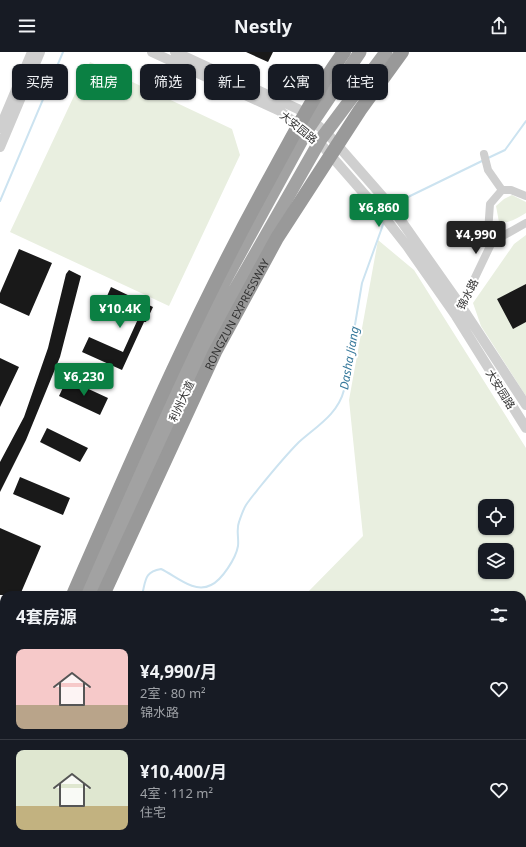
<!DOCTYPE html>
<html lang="zh">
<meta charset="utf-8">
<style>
:root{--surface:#171b24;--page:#242831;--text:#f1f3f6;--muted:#9ea1a6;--line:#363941;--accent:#0b8043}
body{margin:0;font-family:"Noto Sans","Noto Sans SC",sans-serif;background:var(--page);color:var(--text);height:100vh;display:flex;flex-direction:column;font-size:15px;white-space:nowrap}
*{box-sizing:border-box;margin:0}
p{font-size:13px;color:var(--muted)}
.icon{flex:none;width:22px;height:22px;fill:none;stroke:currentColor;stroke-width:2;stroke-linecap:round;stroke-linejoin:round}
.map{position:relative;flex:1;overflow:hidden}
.sheet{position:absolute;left:0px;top:539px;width:526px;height:256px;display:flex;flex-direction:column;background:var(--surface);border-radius:12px 12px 0 0;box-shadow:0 1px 3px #0004}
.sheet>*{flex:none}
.hud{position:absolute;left:12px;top:12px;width:502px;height:36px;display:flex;gap:8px}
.controls{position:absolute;left:478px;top:447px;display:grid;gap:8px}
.controls a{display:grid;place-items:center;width:36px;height:36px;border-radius:8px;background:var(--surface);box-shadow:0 1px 3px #0004;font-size:20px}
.price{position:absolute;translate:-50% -34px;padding:0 9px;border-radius:4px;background:var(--accent);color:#fff;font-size:13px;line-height:26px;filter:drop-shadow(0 1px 2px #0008)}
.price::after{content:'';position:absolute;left:50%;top:24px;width:12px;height:9px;margin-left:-6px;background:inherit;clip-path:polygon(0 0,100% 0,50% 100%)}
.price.current{background:#222;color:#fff}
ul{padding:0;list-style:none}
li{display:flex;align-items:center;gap:12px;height:100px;padding:0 16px}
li+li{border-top:1px solid var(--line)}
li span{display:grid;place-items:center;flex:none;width:112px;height:80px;border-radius:8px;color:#555}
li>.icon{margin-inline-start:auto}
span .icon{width:48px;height:48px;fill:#fffc;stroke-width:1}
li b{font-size:17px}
h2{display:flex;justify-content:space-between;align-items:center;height:48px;padding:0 16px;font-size:17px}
.pill{padding:0 14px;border-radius:8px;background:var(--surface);box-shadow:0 1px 3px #0004;font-size:14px;line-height:36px}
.pill.current{background:var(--accent);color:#fff}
header{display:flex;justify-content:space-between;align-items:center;height:52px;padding:0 16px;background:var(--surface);font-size:18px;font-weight:700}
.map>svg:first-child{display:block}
</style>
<header><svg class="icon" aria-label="menu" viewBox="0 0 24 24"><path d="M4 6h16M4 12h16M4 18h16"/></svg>Nestly<svg class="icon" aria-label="share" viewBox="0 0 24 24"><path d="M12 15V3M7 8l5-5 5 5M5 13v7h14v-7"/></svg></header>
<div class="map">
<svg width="526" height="795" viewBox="0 0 526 795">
<rect width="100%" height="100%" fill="#fff"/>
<!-- green -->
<path fill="#e9efe0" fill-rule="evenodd" d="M90,10L232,77L240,103L169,254L10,180Z
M512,143L526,150V161C518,166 508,172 499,170L496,154L504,147Z
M526,183V344L481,274L473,251L514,192Z
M378,188L414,218L526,396V795H190L191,791H522V543H305L363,484L349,348ZM485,454H507V476H485ZM485,498H507V520H485Z"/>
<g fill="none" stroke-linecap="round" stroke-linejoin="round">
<!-- stream -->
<path stroke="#cce3f0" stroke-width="2" d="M488,106L505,98L526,69
M0,149L63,0
M396,157L406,146L484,108
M142,543C146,528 144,520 161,517C176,524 194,542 211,533C222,528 236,506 238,494C239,486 236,477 239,470C241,464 243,458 246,453C250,447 255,441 259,436C272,420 285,404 299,390C317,374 338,362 344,338L362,231L384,170
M103,791L104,795"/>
</g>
<!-- building -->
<path fill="#191919" d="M246,0H273L268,10Z
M19,197L52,211L29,264L0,251V241Z
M69,218L81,224L60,305L26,388L0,440V410L24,365L48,296L66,222Z
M526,232V270L513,277L497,247Z
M111,235L153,255L146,270H144L122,318L82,300L89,285L123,300L138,267L104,251Z
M0,306L19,315L0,355Z
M67,327L108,346L100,363L59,344Z
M47,376L88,396L80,410L40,390Z
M20,425L70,446L63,463L13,442Z
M0,476L41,494L20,543H0Z"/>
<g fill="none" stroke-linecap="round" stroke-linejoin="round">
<!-- minor -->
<path stroke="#cfcfcf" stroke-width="8" d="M484,102L488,118L502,138
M492,190L488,180L490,152L502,138H511L526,144
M459,259L492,190L526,171"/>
<!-- tertiary -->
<path stroke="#cfcfcf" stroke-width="10" d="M152,0L280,59L319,90L381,161L407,194L456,264L526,376
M175,0L298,57L326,80L390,153L461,254L526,353
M0,76L32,0
M0,95L40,0"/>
<!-- secondary -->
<path stroke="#bcbcbc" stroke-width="11" d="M0,692L4,694"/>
<!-- trunk -->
<path stroke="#a2a2a2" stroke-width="13" d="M84,543L200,281L221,236L308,77L360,0
M94,543L104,518L167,378L229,248L321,87L386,0
M0,736L4,728
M0,769L4,760"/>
<!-- motorway -->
<path stroke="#999" stroke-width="14" d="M0,709L4,700
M0,790L4,781"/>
<!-- motorway-bridge -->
<g stroke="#999" stroke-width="14">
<path d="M73,543C135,401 196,259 271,124C294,82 316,39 344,0"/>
<path id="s1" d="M103,543L215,300L277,186L360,58L402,0"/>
</g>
</g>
<g text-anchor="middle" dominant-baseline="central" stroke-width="4" stroke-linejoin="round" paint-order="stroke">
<!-- street labels -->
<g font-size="11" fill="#323232" stroke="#fff">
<text transform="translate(299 75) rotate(39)">大安园路</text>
<text transform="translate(467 242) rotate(-63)">锦水路</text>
<text stroke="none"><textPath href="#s1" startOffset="311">RONGZUN EXPRESSWAY</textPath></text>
<text transform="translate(501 337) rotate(58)">大安园路</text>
<text transform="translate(181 349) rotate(-65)">利州大道</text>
</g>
<!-- water labels -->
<g font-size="12" font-style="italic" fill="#397a9c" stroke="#fff">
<text transform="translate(349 306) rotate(-80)">Dasha Jiang</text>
</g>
</g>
</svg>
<div class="controls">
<a><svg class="icon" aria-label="locate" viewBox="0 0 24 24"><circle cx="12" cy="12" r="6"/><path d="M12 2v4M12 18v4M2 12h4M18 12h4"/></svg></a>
<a><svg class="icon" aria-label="layers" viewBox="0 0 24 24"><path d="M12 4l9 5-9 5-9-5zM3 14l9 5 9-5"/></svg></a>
</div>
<b class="price" style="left:379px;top:176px">¥6,860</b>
<b class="price current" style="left:476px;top:203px">¥4,990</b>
<b class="price" style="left:120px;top:277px">¥10.4K</b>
<b class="price" style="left:84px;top:345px">¥6,230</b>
<div class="hud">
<a class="pill">买房</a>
<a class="pill current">租房</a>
<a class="pill">筛选</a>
<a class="pill">新上</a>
<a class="pill">公寓</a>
<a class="pill">住宅</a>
</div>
<section class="sheet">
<h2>4套房源<svg class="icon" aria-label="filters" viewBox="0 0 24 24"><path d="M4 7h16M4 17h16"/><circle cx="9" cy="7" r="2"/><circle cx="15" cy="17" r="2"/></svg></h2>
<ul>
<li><span style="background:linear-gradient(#f6c9c9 70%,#b9a48a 0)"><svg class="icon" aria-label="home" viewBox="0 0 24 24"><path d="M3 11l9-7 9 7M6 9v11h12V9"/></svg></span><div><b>¥4,990/月</b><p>2室 · 80 m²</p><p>锦水路</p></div><svg class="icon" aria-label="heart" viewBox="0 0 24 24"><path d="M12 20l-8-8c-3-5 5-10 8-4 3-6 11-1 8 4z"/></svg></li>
<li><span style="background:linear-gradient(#dfe7d0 70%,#c2b280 0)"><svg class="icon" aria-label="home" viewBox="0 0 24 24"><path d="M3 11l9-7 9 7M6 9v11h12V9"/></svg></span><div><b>¥10,400/月</b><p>4室 · 112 m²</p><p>住宅</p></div><svg class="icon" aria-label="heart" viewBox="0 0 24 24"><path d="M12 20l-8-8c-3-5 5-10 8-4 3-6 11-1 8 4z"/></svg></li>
</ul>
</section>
</div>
